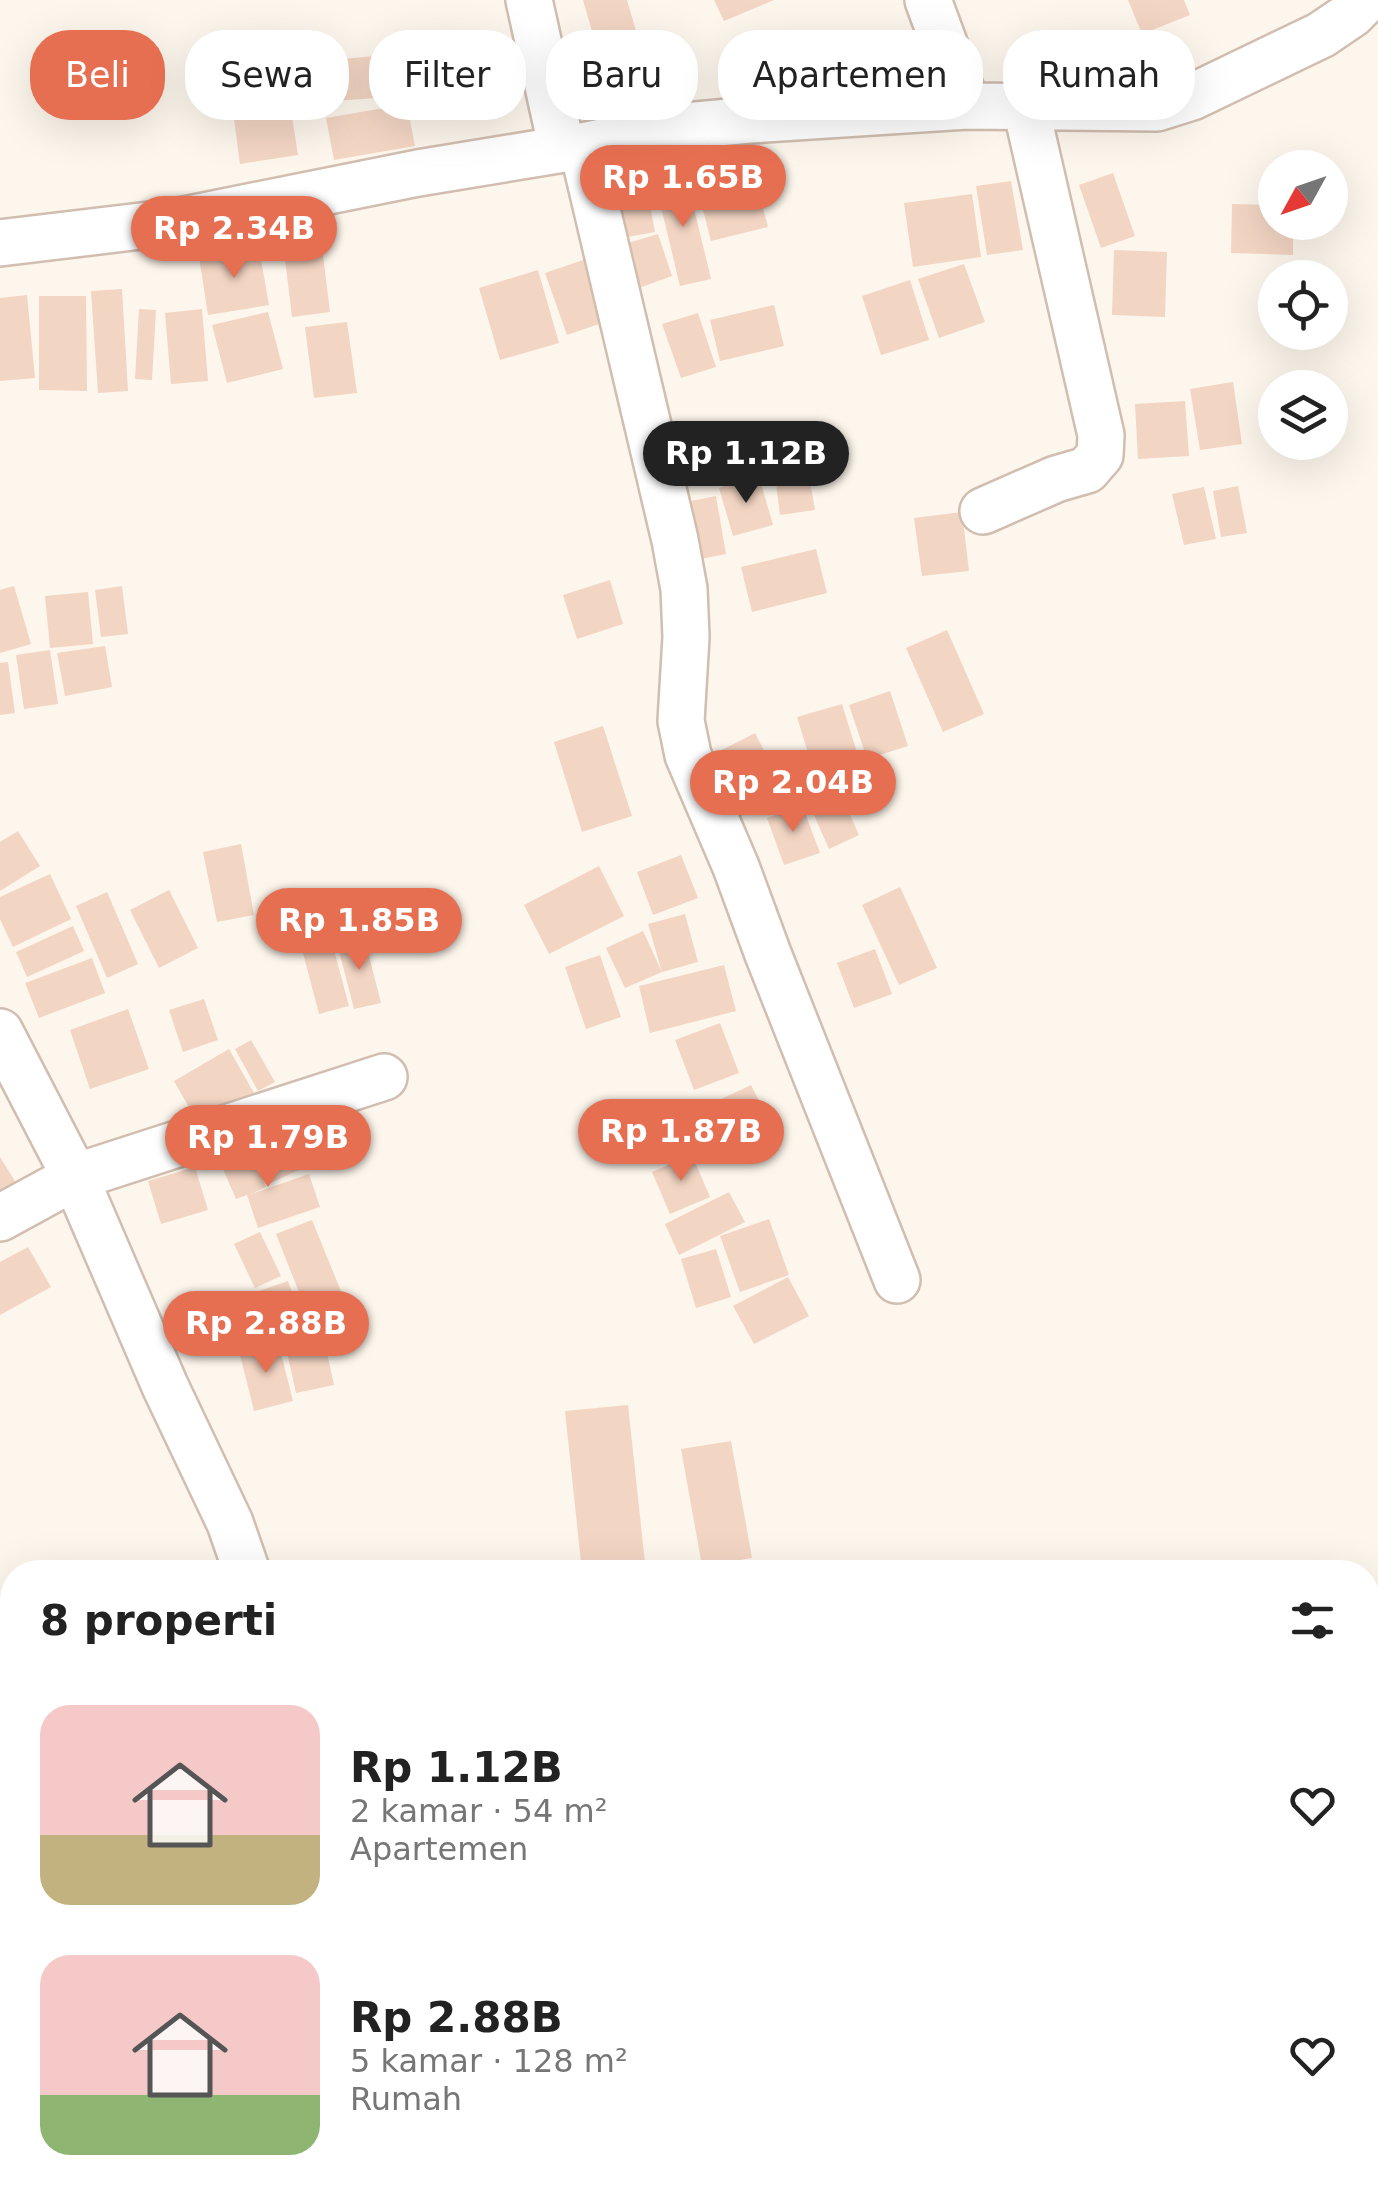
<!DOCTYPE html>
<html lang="id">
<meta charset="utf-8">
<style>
:root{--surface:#fff;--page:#f2f2f2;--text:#222;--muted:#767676;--accent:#e76f51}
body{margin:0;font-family:"DejaVu Sans",sans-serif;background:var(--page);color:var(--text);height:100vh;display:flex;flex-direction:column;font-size:38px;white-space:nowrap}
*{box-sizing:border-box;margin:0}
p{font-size:32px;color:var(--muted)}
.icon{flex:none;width:55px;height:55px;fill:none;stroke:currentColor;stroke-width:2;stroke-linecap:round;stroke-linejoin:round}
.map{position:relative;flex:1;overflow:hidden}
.side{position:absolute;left:0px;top:1560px;width:1380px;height:642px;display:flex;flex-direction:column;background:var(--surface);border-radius:40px 40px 0 0;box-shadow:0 10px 40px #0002}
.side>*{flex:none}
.top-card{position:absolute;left:30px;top:30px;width:1320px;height:90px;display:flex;gap:20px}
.needle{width:65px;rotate:230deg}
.fabs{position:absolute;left:1258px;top:150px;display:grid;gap:20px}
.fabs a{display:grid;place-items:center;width:90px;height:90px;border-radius:50%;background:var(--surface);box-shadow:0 10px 40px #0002;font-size:50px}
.price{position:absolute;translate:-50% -85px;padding:0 22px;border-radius:35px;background:var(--accent);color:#fff;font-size:32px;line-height:65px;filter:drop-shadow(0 2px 5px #0008)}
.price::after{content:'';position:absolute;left:50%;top:60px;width:30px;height:22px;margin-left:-15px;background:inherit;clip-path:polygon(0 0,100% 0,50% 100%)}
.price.selected{background:#222;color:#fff}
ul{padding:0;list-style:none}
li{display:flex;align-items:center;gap:30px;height:250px;padding:0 40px}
li span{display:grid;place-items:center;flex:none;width:280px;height:200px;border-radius:30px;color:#555}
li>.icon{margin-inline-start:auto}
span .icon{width:120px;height:120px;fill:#fffc;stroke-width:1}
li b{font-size:42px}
h2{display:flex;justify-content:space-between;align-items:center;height:120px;padding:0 40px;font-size:42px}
.pill{padding:0 35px;border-radius:40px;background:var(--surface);box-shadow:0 10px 40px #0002;font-size:35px;line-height:90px}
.pill.selected{background:var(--accent);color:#fff}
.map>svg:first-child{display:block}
</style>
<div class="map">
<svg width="1378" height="2202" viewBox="0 0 1378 2202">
<rect width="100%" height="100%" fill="#fdf6ec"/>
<!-- building -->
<path fill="#f3d5c3" d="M583,0H627L648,72L607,83Z
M714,0H774L724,21Z
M1128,0H1184L1190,15L1142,34Z
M285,54L293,102L229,112L221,65Z
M385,55L389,97L335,101L331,60Z
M407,104L415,146L334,160L326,118Z
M291,110L298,155L240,164L234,119Z
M750,157L768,227L711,241L693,171Z
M643,167L655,232L622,238L610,173Z
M1113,173L1135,236L1101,248L1079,185Z
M686,175L711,279L680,286L655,182Z
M1011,181L1023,250L987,255L976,186Z
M972,194L981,257L913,267L904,203Z
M1232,204L1275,205V222H1293V255L1231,253Z
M658,234L672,276L639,288L625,244Z
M259,248L269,305L208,315L199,257Z
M1114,250L1167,252L1165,317L1112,315Z
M323,255L330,312L292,317L285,259Z
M586,259L608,321L567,335L545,273Z
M964,264L985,322L939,338L918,279Z
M538,270L559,343L500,360L479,288Z
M910,280L929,340L881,355L862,296Z
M122,289L128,391L98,393L91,291Z
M27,295L35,378L0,381V298Z
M39,296H86L87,391L39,390Z
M774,305L784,346L720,361L710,320Z
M139,309L156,310L152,380L135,379Z
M202,309L208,381L171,384L165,313Z
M268,312L283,369L227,383L212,325Z
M698,313L716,367L681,378L662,324Z
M347,322L357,393L314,398L305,327Z
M1233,382L1242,444L1200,450L1190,389Z
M1185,401L1189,456L1138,459L1135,404Z
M808,470L815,510L780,515L775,475Z
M759,476L773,525L733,536L719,488Z
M1238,486L1247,533L1221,537L1213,491Z
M1204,487L1216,539L1184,545L1172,494Z
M716,496L726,554L686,562L676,504Z
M962,512L969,571L922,576L914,518Z
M816,549L827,593L752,612L741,567Z
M610,580L623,624L577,639L563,595Z
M14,586L31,644L0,653V590Z
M122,586L128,634L101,637L95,590Z
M88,592L93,644L50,648L45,596Z
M947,630L984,714L943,732L906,648Z
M105,646L112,687L65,696L57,653Z
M50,650L58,704L24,709L16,655Z
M8,662L15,713L0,715V663Z
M890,691L908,746L867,759L849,705Z
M842,704L859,759L814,772L797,717Z
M603,726L632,816L582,832L554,742Z
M755,733L786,793L741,816L710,756Z
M836,783L859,835L829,849L806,797Z
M802,805L820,853L784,865L767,818Z
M18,831L40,866L0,891V842Z
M241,844L254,915L217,922L203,852Z
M681,855L698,898L653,915L637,872Z
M599,866L624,916L549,954L524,905Z
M50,874L71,919L13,947L0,919V897Z
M900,887L937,968L899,985L862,905Z
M169,890L198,948L159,968L130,910Z
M107,892L138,964L107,978L76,906Z
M685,914L698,962L662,972L625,988L606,948L643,931L662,972L648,924Z
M73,926L84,951L27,977L16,952Z
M364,936L381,1003L354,1009L337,943Z
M333,946L349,1006L319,1014L303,953Z
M875,949L892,994L854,1008L837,963Z
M600,955L621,1017L586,1029L565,967Z
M92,958L105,993L39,1018L25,983Z
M724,965L736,1011L650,1033L639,986Z
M204,999L218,1040L183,1052L169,1010Z
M128,1009L149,1069L90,1089L70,1030Z
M720,1023L739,1073L694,1090L675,1040Z
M251,1040L275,1082L258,1091L235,1049Z
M229,1049L258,1100L203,1132L174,1081Z
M751,1085L771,1125L704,1157L685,1116Z
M676,1111L689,1151L644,1164L631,1124Z
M292,1131L307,1166L269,1184L253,1149Z
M249,1147L266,1187L251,1194L309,1174L320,1207L258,1228L247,1195L236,1199L219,1160Z
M692,1155L710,1197L670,1214L652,1172Z
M0,1157L18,1186L0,1196Z
M195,1167L208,1210L161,1224L148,1181Z
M729,1192L745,1222L679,1255L665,1224Z
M769,1219L789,1275L740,1292L720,1236Z
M312,1220L343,1296L306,1310L276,1234Z
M260,1232L281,1276L255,1288L234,1244Z
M28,1247L51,1287L0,1315V1262Z
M716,1249L731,1297L696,1308L681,1259Z
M788,1277L809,1316L754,1344L733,1306Z
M288,1281L302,1321L236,1344L222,1304Z
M322,1330L334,1385L296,1393L284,1339Z
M278,1341L293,1401L254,1411L239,1351Z
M628,1405L646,1572H582L565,1411Z
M731,1441L752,1558L702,1566L681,1449Z
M291,2190H348L329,2202H299Z
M403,2190H466L471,2202H409Z
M470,2190H539L524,2202H480Z
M718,2190H741L747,2202H704L702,2199Z
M756,2190H801L788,2202H767Z"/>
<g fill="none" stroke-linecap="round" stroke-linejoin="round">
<defs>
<path id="minor" d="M529,0L562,149
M928,0L967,106
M582,146L675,540L684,589L686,637L681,721L688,755L736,867L768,954L897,1280
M0,243L174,222L418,173L582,146L675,127L750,120L967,106L1157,108L1192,97L1321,35L1352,14L1366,0
M983,511L1056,479L1087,470L1100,455L1101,435L1026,108
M0,1032L75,1177L165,1386L230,1523L247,1572
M0,1218L75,1177L384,1077
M592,2190L602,2202"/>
</defs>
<!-- minor casing -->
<use href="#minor" stroke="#d1beb0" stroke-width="50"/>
<!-- minor -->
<use href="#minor" stroke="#fff" stroke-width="45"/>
</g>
</svg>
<div class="fabs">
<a><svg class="needle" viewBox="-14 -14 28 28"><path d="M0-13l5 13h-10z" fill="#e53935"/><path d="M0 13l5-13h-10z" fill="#767676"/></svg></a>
<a><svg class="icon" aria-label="locate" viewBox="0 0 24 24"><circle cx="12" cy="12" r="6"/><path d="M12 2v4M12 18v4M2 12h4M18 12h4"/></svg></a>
<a><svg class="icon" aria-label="layers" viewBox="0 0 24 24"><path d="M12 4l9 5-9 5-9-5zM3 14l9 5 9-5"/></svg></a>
</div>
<b class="price" style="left:683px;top:230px">Rp 1.65B</b>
<b class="price" style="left:234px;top:281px">Rp 2.34B</b>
<b class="price selected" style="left:746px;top:506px">Rp 1.12B</b>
<b class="price" style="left:793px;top:835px">Rp 2.04B</b>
<b class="price" style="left:359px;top:973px">Rp 1.85B</b>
<b class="price" style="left:681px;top:1184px">Rp 1.87B</b>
<b class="price" style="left:268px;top:1190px">Rp 1.79B</b>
<b class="price" style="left:266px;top:1376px">Rp 2.88B</b>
<div class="top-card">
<a class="pill selected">Beli</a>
<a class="pill">Sewa</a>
<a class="pill">Filter</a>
<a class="pill">Baru</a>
<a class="pill">Apartemen</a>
<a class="pill">Rumah</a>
</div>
<section class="side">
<h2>8 properti<svg class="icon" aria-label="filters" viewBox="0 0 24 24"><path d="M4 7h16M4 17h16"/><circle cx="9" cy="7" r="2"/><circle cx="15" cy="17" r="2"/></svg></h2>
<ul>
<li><span style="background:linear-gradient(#f6c9c9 65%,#c2b280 0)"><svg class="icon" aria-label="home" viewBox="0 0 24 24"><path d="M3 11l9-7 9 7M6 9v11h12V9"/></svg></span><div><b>Rp 1.12B</b><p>2 kamar · 54 m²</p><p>Apartemen</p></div><svg class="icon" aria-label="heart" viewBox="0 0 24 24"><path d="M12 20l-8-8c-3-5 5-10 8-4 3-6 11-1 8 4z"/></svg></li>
<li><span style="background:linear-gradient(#f6c9c9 70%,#8fb573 0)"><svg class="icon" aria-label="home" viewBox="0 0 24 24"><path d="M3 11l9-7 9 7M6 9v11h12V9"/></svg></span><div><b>Rp 2.88B</b><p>5 kamar · 128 m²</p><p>Rumah</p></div><svg class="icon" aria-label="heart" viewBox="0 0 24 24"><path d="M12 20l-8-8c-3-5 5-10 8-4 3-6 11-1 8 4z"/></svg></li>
</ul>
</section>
</div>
